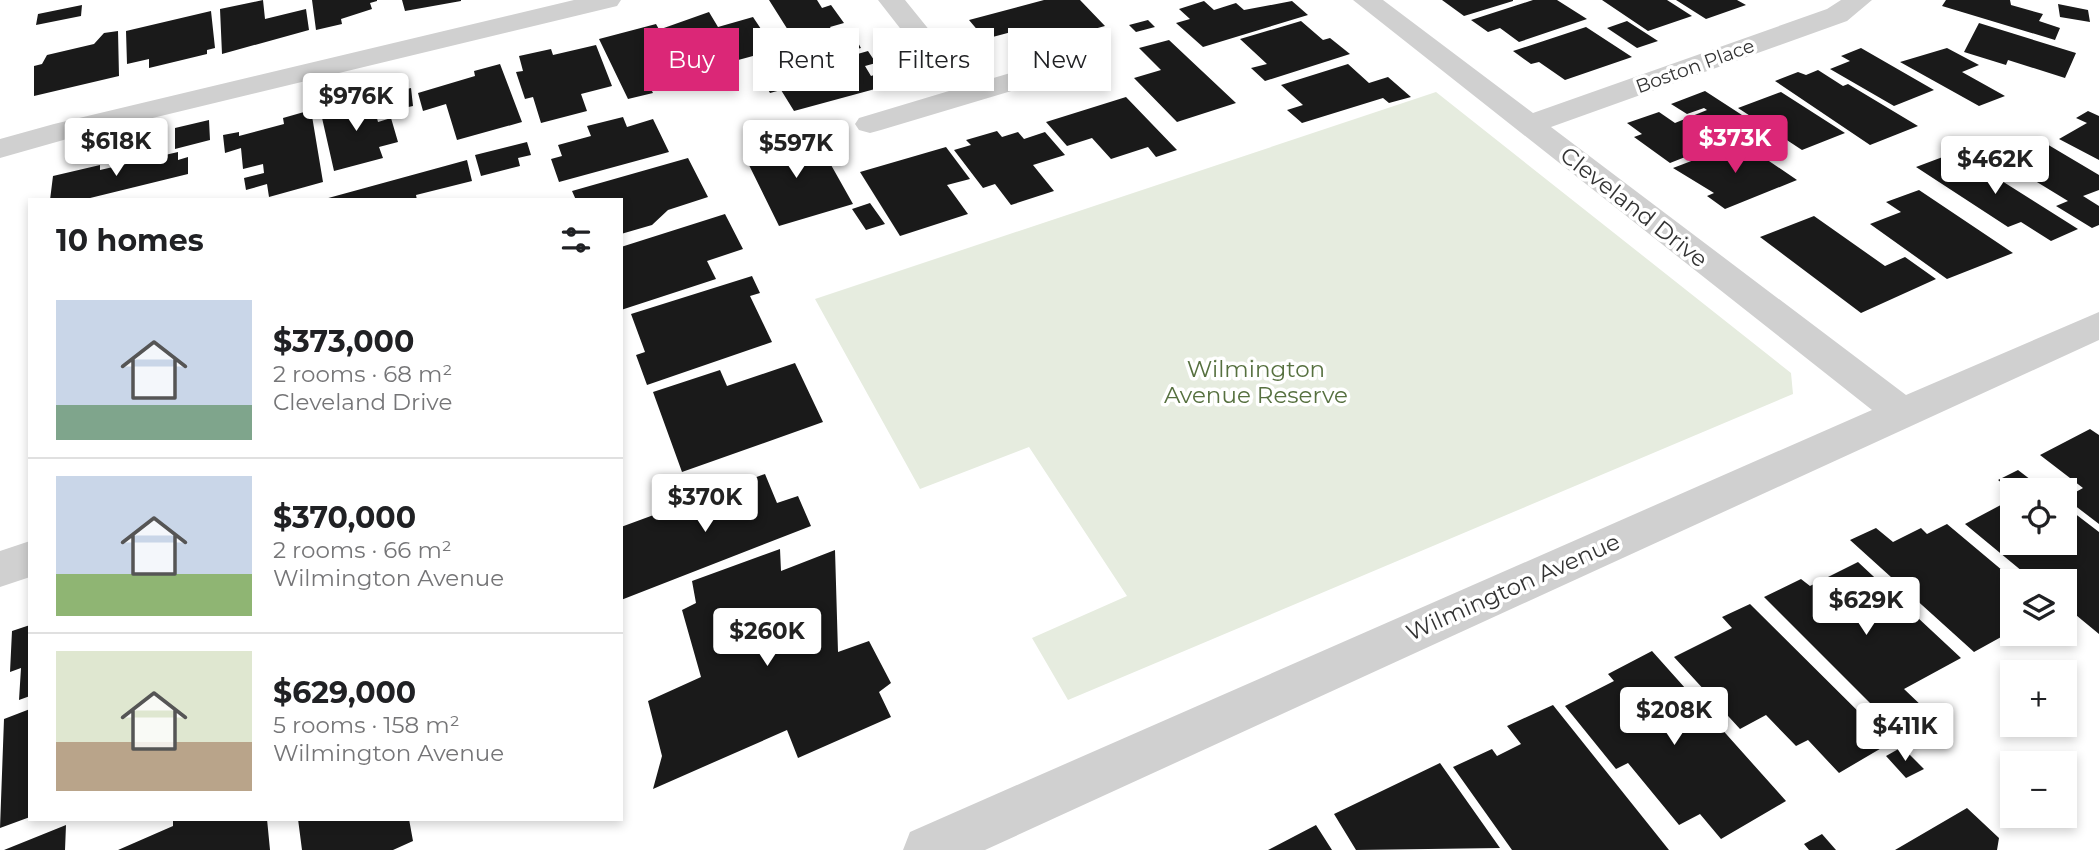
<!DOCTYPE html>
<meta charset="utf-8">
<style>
:root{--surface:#fff;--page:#f2f2f2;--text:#202124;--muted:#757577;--line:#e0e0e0;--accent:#db2777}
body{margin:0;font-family:Montserrat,sans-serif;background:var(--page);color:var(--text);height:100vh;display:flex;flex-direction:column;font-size:26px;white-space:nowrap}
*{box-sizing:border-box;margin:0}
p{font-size:23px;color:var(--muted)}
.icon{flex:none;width:38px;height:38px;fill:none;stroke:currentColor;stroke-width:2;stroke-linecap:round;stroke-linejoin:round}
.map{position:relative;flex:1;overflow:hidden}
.details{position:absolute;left:28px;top:198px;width:595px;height:623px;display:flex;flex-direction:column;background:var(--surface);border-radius:0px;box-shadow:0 4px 10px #0003}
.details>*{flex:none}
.guide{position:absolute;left:644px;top:28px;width:665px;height:63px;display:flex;gap:14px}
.buttons{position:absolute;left:2000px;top:478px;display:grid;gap:14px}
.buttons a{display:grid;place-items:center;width:77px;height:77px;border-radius:0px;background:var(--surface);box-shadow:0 4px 10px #0003;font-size:35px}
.price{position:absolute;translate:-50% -60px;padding:0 16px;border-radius:7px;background:#fff;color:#222;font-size:23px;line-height:46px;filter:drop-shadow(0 2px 4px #0008)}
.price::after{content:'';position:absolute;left:50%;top:42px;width:21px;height:16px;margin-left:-10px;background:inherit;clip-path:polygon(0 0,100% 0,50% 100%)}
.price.selected{background:var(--accent);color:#fff}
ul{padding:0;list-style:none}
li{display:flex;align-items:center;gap:21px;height:175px;padding:0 28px}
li+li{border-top:2px solid var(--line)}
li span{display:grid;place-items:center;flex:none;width:196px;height:140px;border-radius:0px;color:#555}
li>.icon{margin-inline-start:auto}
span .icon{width:84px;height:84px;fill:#fffc;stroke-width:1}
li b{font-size:30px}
h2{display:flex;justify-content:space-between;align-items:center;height:84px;padding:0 28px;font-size:30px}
.pill{padding:0 24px;border-radius:0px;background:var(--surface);box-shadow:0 4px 10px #0003;font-size:24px;line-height:63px}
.pill.selected{background:var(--accent);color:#fff}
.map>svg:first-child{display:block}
</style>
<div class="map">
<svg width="2099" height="850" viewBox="0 0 2099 850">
<rect width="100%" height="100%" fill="#fff"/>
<!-- green -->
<path fill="#e6ecdf" d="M1436,92L1791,373L1793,394L1068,700L1032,638L1127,596L1029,447L920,489L815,299Z"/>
<!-- building -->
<path fill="#1a1a1a" d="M263,0L265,19L306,9L309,30L222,54L220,9Z
M312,0H377V1L370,3L372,9L341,19L342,24L316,30Z
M402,0H461V1L405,11Z
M769,0H817L822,8L831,5L844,23L830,27L838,40L806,48L799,36L793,38Z
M1044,0H1080L1105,26L1033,46L1019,30L985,39L969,20Z
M1442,0H1513V1L1464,16Z
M1533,0H1557L1587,19L1519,42L1500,28L1488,32L1471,20Z
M1602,0H1667L1692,16L1648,31Z
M1676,0H1737L1746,5L1706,19Z
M1946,0H2010L2011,5L2043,14L2039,21L2060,28L2055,40L1942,6Z
M1204,1L1214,10L1236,3L1244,10L1292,1L1308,15L1203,47L1176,23L1190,19L1179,9Z
M2058,4L2088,10L2090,22L2060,17Z
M82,5L81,16L36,25L38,14Z
M211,11L215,48L207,50V54L149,68V59L127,64L126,31Z
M709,12L718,27L753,17L775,50L705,69L691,44L673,49L661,29Z
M1148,20L1155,27L1136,32L1129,25Z
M1301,21L1323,40L1330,38L1350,54L1265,81L1251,68L1267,64L1240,39Z
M1627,21L1658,41L1637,48L1607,28Z
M1979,23L2076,53L2065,78L2008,60L2006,65L1964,52Z
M656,24L684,74L648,83L653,93L628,99L599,39Z
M1586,27L1632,57L1565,80L1539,62L1531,64L1513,51Z
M118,31L119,76L34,96V66L42,64L47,55L94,44L104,33Z
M1169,40L1236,103L1177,122L1134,78L1161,70L1139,48Z
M857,41L861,48L819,58L814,52Z
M596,45L612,86L581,94L587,111L541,123L533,97L525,99L516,72L523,71L519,56L551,49L553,55Z
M1861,48L1934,90L1894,106L1830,69L1850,61L1841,56Z
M1947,48L1979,65L1962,72L2005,96L1979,106L1900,62Z
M868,51L876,63L865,66L871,76L877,74L886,86L794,111L781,90L770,93L763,81L808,69L814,79L840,72L833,61Z
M793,55L800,65L783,69L776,59Z
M500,64L522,122L457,140L446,104L423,111L418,93L475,76L474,71Z
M1348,64L1369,83L1388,77L1411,97L1389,103L1383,98L1302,123L1287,110L1303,105L1281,85Z
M1818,70L1843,86L1848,84L1918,126L1870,145L1775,81L1798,72L1806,75Z
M709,73L715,84L697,88L691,78Z
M411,88L413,106L381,113L379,95Z
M1705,91L1742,115L1727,120L1746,133L1670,163L1634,137L1642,134L1627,123L1659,112L1675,123L1707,110L1704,108L1687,114L1671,104Z
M1781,92L1845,133L1802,150L1738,108Z
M371,96L378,122L391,118L398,142L379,147L383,158L334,171L320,109Z
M1126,97L1177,150L1156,157L1148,147L1111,159L1092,138L1067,146L1046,122Z
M311,110L323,182L269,197L267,184L246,190L244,178L264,173L263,164L243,169L241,148L225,153L223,135L239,132V136L284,124L283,118Z
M2088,111L2099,116V160L2059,139L2087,123L2076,118Z
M623,117L627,127L653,119L669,152L559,182L551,159L562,156L558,145L591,136L587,126Z
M209,120L210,140L175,149V128Z
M791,131L801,150L810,147L817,159L826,156L853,204L779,226L747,161L762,157L754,141Z
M997,131L1002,137L1018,132L1024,139L1045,132L1065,155L1033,165L1054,191L1011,205L995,184L983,188L954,150L971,145L966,140Z
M2009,138L2023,147L2040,140L2099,175V190L2083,196L2099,206V225L2092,228L2056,206L2068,201L2014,168L2004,171L1973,152Z
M527,142L531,155L518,158L520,166L481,176L475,155Z
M1741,142L1797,180L1725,209L1707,196L1714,193L1673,168Z
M946,147L970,179L947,185L968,214L900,236L860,172Z
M178,152V160L188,157V174L82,200H50L53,176L100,165V170Z
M1956,152L2078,229L2051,241L2021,222L2008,227L1916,167Z
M688,158L708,197L668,210L652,225L621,234V200H576L572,191Z
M467,160L472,181L416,195L417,200H321Z
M1919,190L2013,253L1947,279L1870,224L1901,212L1886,202Z
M870,203L885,224L866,230L852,209Z
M725,214L743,249L707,261L716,279L621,310V247Z
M1814,216L1885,266L1905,257L1936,279L1861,313L1760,237Z
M752,276L760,293L750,296L772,342L647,385L636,355L645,352L631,314Z
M795,363L823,422L682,472L653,392L720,370L727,386Z
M2090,429L2099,435V524L2065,498L2083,488L2040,455Z
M2018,470L2044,490H2011L1998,480Z
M765,474L777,503L798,496L811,526L621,600V527Z
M2012,499V542H2065V506L2099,532V634L2065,606V581H2034L1965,524Z
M1947,524L2015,581L2012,631L1974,652L1850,540L1876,528L1893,542L1921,528L1927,534Z
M780,549L781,571L835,550L838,652L869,641L891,683L879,692L891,717L798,758L787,730L653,789L662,756L648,701L701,677L682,610L696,603L692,581Z
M1858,562L1961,658L1904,689L1925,709L1893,726L1764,597L1801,579L1810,586Z
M1750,604L1890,743L1839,773L1808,740L1796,746L1766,715L1740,729L1674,657L1732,628L1722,617Z
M30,625V696L19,700L21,668L10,672L12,631Z
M1652,651L1786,801L1721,839L1700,814L1679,825L1628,763L1616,769L1565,706L1614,681L1608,674Z
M1553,705L1669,850H1512L1453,767L1492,749L1497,756L1521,744L1507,726Z
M30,709V817L0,828L4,719Z
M1902,747L1924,769L1906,778L1886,756Z
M1440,763L1500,848L1356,850L1334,814Z
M1967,808L1999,838L1997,850H1895Z
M173,819H267L270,850H118L173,826Z
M298,819H409L413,841L393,850H302Z
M66,825L65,850H4Z
M1316,825L1332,850H1268Z
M1822,834L1836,850H1809L1804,844Z"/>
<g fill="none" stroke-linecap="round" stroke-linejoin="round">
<!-- street -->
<path fill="#d0d0d0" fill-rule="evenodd" d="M574,0H621L617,6L74,137L0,158V139L54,124Z
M878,0H905L973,84L1051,61L1061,64L1065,70L1061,76L881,130L870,133L859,130L855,124L859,118L949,91Z
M1353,0H1383L1533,113L1827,9L1841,0H1872L1847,21L1551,127L1906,395L2099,312V340L985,850H903L910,832L1872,410Z
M30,541V577L0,587V551Z"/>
</g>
<g text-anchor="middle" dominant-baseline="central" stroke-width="7" stroke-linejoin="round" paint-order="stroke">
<!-- far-street labels -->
<g font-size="19" fill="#333" stroke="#fff">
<text transform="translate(1695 66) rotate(-20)">Boston Place</text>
</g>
<!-- street labels -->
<g font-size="23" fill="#333" stroke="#fff">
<text transform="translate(1634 207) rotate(38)">Cleveland Drive</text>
<text transform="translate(1513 587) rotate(-24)">Wilmington Avenue</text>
</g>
<!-- park labels -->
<g font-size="23" fill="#56703f" stroke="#fff">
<text x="1256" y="369">Wilmington<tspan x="1256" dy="26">Avenue Reserve</tspan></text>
</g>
</g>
</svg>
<div class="buttons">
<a><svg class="icon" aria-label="locate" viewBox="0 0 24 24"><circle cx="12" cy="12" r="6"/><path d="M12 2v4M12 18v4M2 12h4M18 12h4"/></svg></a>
<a><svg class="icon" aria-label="layers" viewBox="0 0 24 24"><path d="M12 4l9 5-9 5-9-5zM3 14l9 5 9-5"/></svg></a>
<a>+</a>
<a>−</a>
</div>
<b class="price" style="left:356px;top:133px">$976K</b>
<b class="price selected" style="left:1735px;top:175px">$373K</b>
<b class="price" style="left:116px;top:178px">$618K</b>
<b class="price" style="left:796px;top:180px">$597K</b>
<b class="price" style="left:1995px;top:196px">$462K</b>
<b class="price" style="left:705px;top:534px">$370K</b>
<b class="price" style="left:1866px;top:637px">$629K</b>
<b class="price" style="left:767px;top:668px">$260K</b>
<b class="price" style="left:1674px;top:747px">$208K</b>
<b class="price" style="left:1905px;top:763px">$411K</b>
<div class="guide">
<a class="pill selected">Buy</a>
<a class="pill">Rent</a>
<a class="pill">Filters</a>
<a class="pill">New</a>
</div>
<section class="details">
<h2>10 homes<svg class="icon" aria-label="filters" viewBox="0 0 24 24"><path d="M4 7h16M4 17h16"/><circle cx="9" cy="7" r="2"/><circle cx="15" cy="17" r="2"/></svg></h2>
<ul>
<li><span style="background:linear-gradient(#c9d6e8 75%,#7fa58c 0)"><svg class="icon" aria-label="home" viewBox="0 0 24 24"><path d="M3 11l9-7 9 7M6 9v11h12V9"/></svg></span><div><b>$373,000</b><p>2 rooms · 68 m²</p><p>Cleveland Drive</p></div></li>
<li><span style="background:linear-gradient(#c9d6e8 70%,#8fb573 0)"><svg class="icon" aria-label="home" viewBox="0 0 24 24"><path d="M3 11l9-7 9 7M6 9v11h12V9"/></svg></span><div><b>$370,000</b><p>2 rooms · 66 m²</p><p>Wilmington Avenue</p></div></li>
<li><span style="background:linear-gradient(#dfe7d0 65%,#b9a48a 0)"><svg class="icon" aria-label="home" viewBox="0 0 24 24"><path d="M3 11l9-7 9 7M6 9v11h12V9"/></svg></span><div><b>$629,000</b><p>5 rooms · 158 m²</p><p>Wilmington Avenue</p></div></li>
</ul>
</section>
</div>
